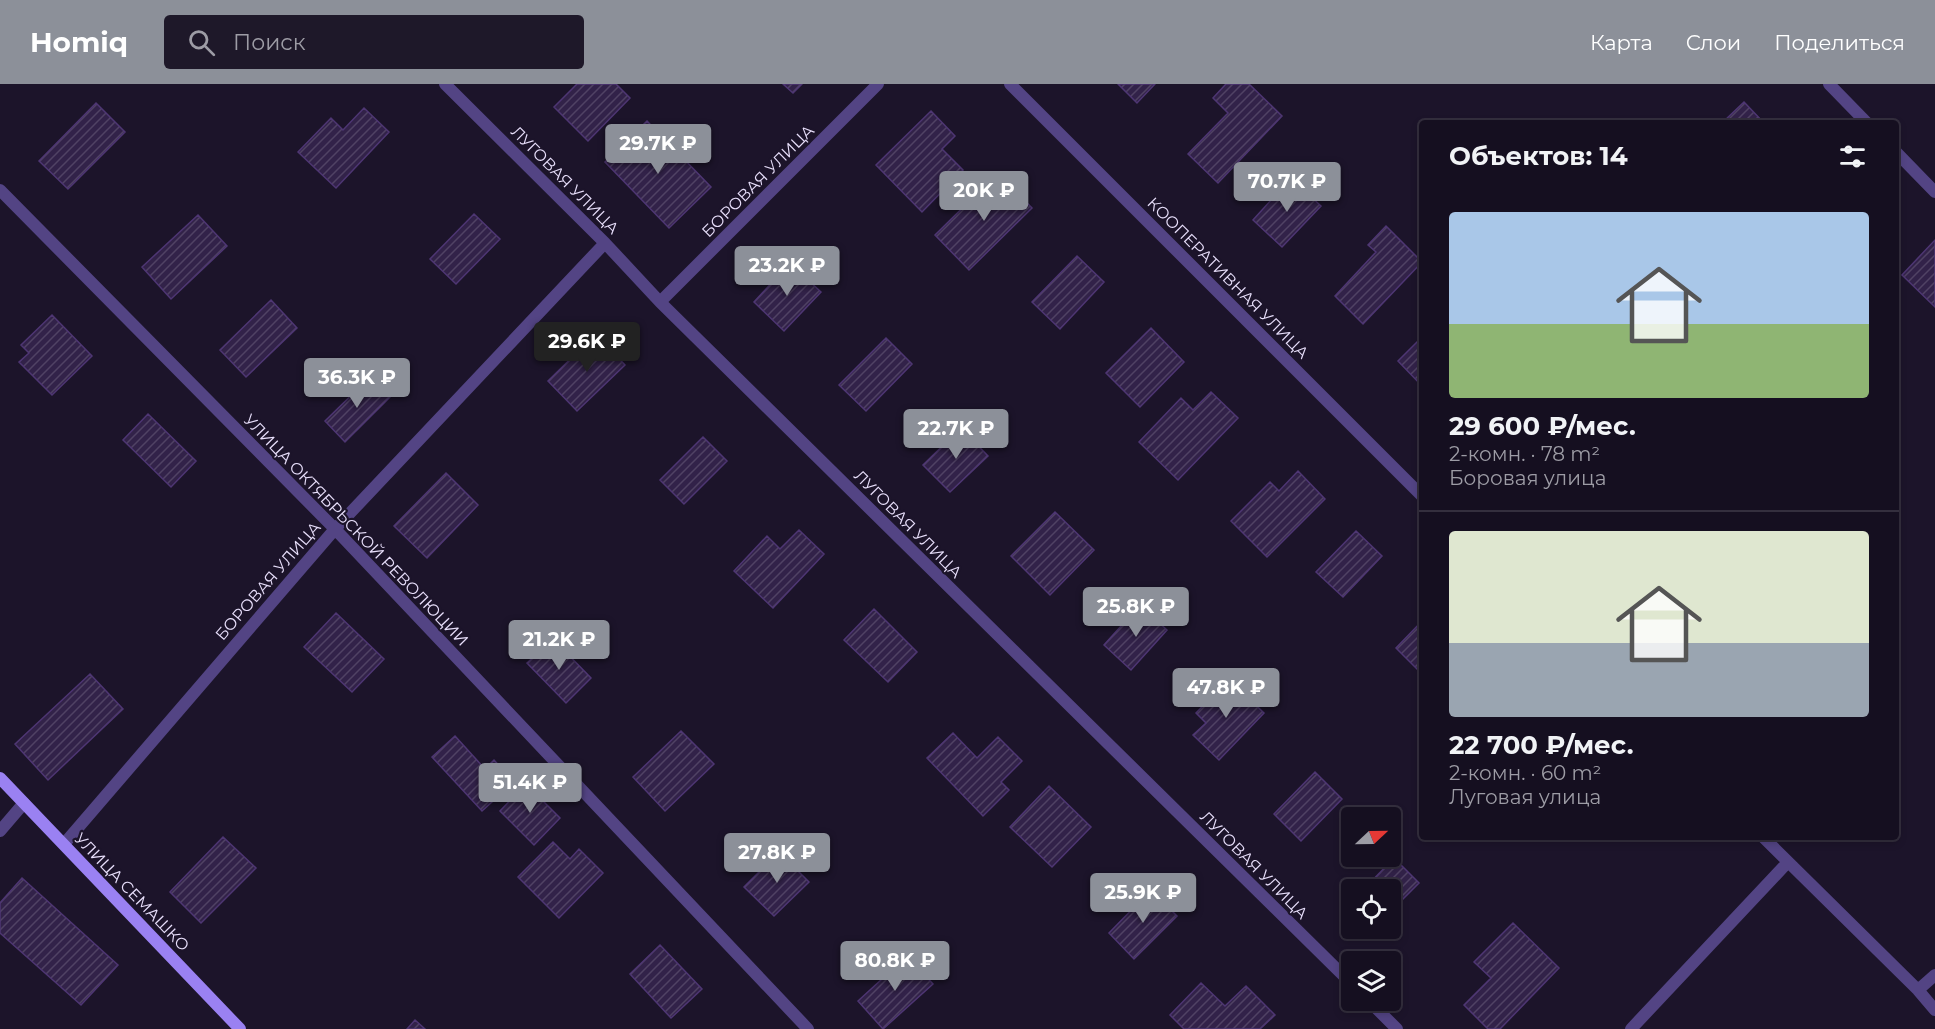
<!DOCTYPE html>
<html lang="ru">
<meta charset="utf-8">
<style>
:root{--surface:#150f20;--page:#1e1829;--text:#f1f3f6;--muted:#9d9ca5;--line:#342f3e;--accent:#8c9099}
body{margin:0;font-family:Montserrat,sans-serif;background:var(--page);color:var(--text);height:100vh;display:flex;flex-direction:column;font-size:22px;white-space:nowrap}
*{box-sizing:border-box;margin:0}
p{font-size:20px;color:var(--muted)}
.icon{flex:none;width:33px;height:33px;fill:none;stroke:currentColor;stroke-width:2;stroke-linecap:round;stroke-linejoin:round}
.map{position:relative;flex:1;overflow:hidden}
.panel{position:absolute;left:1419px;top:36px;width:480px;height:720px;display:flex;flex-direction:column;background:var(--surface);border-radius:6px;box-shadow:0 3px 9px #0003,0 0 0 2px var(--line)}
.panel>*{flex:none}
.needle{width:39px;rotate:68deg}
.controls{position:absolute;left:1341px;top:723px;display:grid;gap:12px}
.controls a{display:grid;place-items:center;width:60px;height:60px;border-radius:6px;background:var(--surface);box-shadow:0 3px 9px #0003,0 0 0 2px var(--line);font-size:30px}
.price{position:absolute;translate:-50% -51px;padding:0 14px;border-radius:6px;background:var(--accent);color:#fff;font-size:20px;line-height:39px;filter:drop-shadow(0 2px 3px #0008)}
.price::after{content:'';position:absolute;left:50%;top:36px;width:18px;height:14px;margin-left:-9px;background:inherit;clip-path:polygon(0 0,100% 0,50% 100%)}
.price.active{background:#222;color:#fff}
ul{padding:0;list-style:none}
li{display:grid;align-content:center;gap:12px;height:318px;padding:0 30px}
li+li{border-top:2px solid var(--line)}
li span{display:grid;place-items:center;height:186px;border-radius:6px;color:#555}
li>.icon{margin-inline-start:auto}
span .icon{width:108px;height:108px;fill:#fffc;stroke-width:1}
li b{font-size:26px}
h2{display:flex;justify-content:space-between;align-items:center;height:72px;padding:0 30px;font-size:26px}
header{display:flex;align-items:center;gap:36px;box-sizing:border-box;height:84px;padding:0 30px;background:var(--accent);color:#fff}
header strong{font-size:28px}
nav{display:flex;gap:33px;margin-inline-start:auto;font-size:21px}
.search{width:420px;height:54px;background:var(--page);display:flex;align-items:center;gap:15px;box-sizing:border-box;padding:0 21px;border-radius:6px;color:var(--muted);font-size:22px}
.map>svg:first-child{display:block}
</style>
<header>
<strong>Homiq</strong>
<div class="search"><svg class="icon" aria-label="search" viewBox="0 0 24 24"><circle cx="10" cy="10" r="6"/><path d="M15 15l6 6"/></svg>Поиск</div>
<nav><a>Карта</a><a>Слои</a><a>Поделиться</a></nav>
</header>
<div class="map">
<svg width="1935" height="945" viewBox="0 0 1935 945">
<defs>
<pattern id="building-hatch" width="6" height="6" patternUnits="userSpaceOnUse" patternTransform="scale(1.5)"><rect width="6" height="6" fill="#322249"/><path d="M-1 1l2-2M0 6l6-6M5 7l2-2" fill="none" stroke="#504264"/></pattern>
</defs>
<rect width="100%" height="100%" fill="#1c142a"/>
<!-- building -->
<path fill="url(#building-hatch)" stroke="#4e3673" stroke-width="1.5" d="M577,0H616L630,14L588,57L554,23Z
M783,0H802L793,9Z
M1118,0H1155L1137,19Z
M1226,0H1249L1282,32L1218,99L1188,70L1228,29L1213,14Z
M1744,18L1764,39H1722Z
M96,19L125,48L68,105L39,77Z
M364,24L389,48L336,104L298,68L331,34L343,46Z
M931,27L955,52L942,65L963,86L922,128L876,81Z
M647,37L711,103L669,144L605,78Z
M998,89L1032,124L969,186L935,151Z
M1291,94L1321,122L1282,163L1253,136Z
M474,130L500,155L456,200L430,175Z
M198,131L227,162L171,215L142,183Z
M1386,142L1422,178L1363,240L1335,212L1376,168L1368,161Z
M1935,156V223L1902,191Z
M1077,172L1104,198L1060,245L1032,218Z
M790,179L821,208L784,247L754,218Z
M271,216L297,244L246,293L220,266Z
M52,231L92,272L52,311L19,278L29,269L21,261Z
M1151,244L1184,278L1140,323L1106,289Z
M596,250L625,281L577,327L548,297Z
M1422,253V302L1398,277Z
M886,254L912,280L866,327L839,301Z
M370,293L390,313L345,358L325,337Z
M1211,308L1238,334L1178,396L1139,358L1181,314L1193,326Z
M148,330L196,377L171,403L123,356Z
M961,344L988,372L950,408L923,381Z
M703,353L727,377L684,420L660,396Z
M1298,387L1325,415L1267,473L1231,437L1270,398L1279,407Z
M446,389L478,421L427,474L394,442Z
M1055,428L1094,466L1050,511L1011,472Z
M799,446L824,470L773,524L734,487L767,452L780,465Z
M1356,447L1382,472L1343,513L1316,488Z
M1140,521L1167,546L1131,586L1104,561Z
M874,525L917,568L888,598L844,556Z
M336,529L384,575L352,608L304,563Z
M1422,537V590L1396,564Z
M553,555L591,594L566,619L527,579Z
M90,590L123,625L48,696L15,660Z
M1229,595L1264,629L1219,676L1193,651L1206,639L1196,629Z
M681,647L714,680L665,727L633,693Z
M953,649L977,674L998,653L1022,677L1001,698L1009,706L983,732L927,674Z
M455,652L485,685L494,676L514,698L482,727L432,673Z
M1315,688L1342,715L1301,757L1274,730Z
M526,700L560,734L534,761L500,727Z
M1049,702L1091,743L1052,783L1010,743Z
M223,753L256,784L201,839L170,808Z
M553,758L570,775L579,765L603,789L559,834L518,793Z
M779,768L809,798L774,832L744,803Z
M1394,774L1419,799L1390,828V806H1363Z
M22,794L118,881L81,921L0,849V819Z
M1151,806L1177,832L1134,875L1109,849Z
M1513,839L1559,884L1500,945H1488L1464,921L1491,894L1474,878Z
M660,861L702,905L671,934L630,890Z
M907,872L933,900L883,945L858,917Z
M1201,899L1225,922L1246,902L1275,931L1260,945H1184L1170,931Z
M415,936L425,945H407Z"/>
<g fill="none" stroke-linecap="round" stroke-linejoin="round">
<!-- minor -->
<path stroke="#534484" stroke-width="12" d="M445,0L605,159L660,218L1352,900
M1010,0L1422,412
M1829,0L1867,39
M1896,68L1935,108
M0,106L335,445L808,945
M660,218L878,0
M0,747L24,719
M1763,753L1918,906L1935,926
M64,760L335,445L605,159
M1918,906L1935,891
M1368,916L1397,945
M1631,945L1788,778"/>
<!-- secondary -->
<path stroke="#9a81f2" stroke-width="12" d="M0,694L240,945"/>
</g>
<g text-anchor="middle" dominant-baseline="central" stroke-width="4.5" stroke-linejoin="round" paint-order="stroke">
<!-- street labels -->
<g font-size="16" fill="#e9e0fc" stroke="#1c142a">
<text transform="translate(565 96) rotate(45)">ЛУГОВАЯ УЛИЦА</text>
<text transform="translate(758 97) rotate(-45)">БОРОВАЯ УЛИЦА</text>
<text transform="translate(1228 194) rotate(45)">КООПЕРАТИВНАЯ УЛИЦА</text>
<text transform="translate(908 440) rotate(45)">ЛУГОВАЯ УЛИЦА</text>
<text transform="translate(356 446) rotate(46)">УЛИЦА ОКТЯБРЬСКОЙ РЕВОЛЮЦИИ</text>
<text transform="translate(268 497) rotate(-49)">БОРОВАЯ УЛИЦА</text>
<text transform="translate(1254 781) rotate(45)">ЛУГОВАЯ УЛИЦА</text>
<text transform="translate(132 808) rotate(46)">УЛИЦА СЕМАШКО</text>
</g>
</g>
</svg>
<div class="controls">
<a><svg class="needle" viewBox="-14 -14 28 28"><path d="M0-13l5 13h-10z" fill="#e53935"/><path d="M0 13l5-13h-10z" fill="#9d9ca5"/></svg></a>
<a><svg class="icon" aria-label="locate" viewBox="0 0 24 24"><circle cx="12" cy="12" r="6"/><path d="M12 2v4M12 18v4M2 12h4M18 12h4"/></svg></a>
<a><svg class="icon" aria-label="layers" viewBox="0 0 24 24"><path d="M12 4l9 5-9 5-9-5zM3 14l9 5 9-5"/></svg></a>
</div>
<b class="price" style="left:658px;top:91px">29.7K ₽</b>
<b class="price" style="left:1287px;top:129px">70.7K ₽</b>
<b class="price" style="left:984px;top:138px">20K ₽</b>
<b class="price" style="left:787px;top:213px">23.2K ₽</b>
<b class="price active" style="left:587px;top:289px">29.6K ₽</b>
<b class="price" style="left:357px;top:325px">36.3K ₽</b>
<b class="price" style="left:956px;top:376px">22.7K ₽</b>
<b class="price" style="left:1136px;top:554px">25.8K ₽</b>
<b class="price" style="left:559px;top:587px">21.2K ₽</b>
<b class="price" style="left:1226px;top:635px">47.8K ₽</b>
<b class="price" style="left:530px;top:730px">51.4K ₽</b>
<b class="price" style="left:777px;top:800px">27.8K ₽</b>
<b class="price" style="left:1143px;top:840px">25.9K ₽</b>
<b class="price" style="left:895px;top:908px">80.8K ₽</b>
<section class="panel">
<h2>Объектов: 14<svg class="icon" aria-label="filters" viewBox="0 0 24 24"><path d="M4 7h16M4 17h16"/><circle cx="9" cy="7" r="2"/><circle cx="15" cy="17" r="2"/></svg></h2>
<ul>
<li><span style="background:linear-gradient(#a9c7e8 60%,#8fb573 0)"><svg class="icon" aria-label="home" viewBox="0 0 24 24"><path d="M3 11l9-7 9 7M6 9v11h12V9"/></svg></span><div><b>29 600 ₽/мес.</b><p>2-комн. · 78 m²</p><p>Боровая улица</p></div></li>
<li><span style="background:linear-gradient(#dfe7d0 60%,#9aa5b1 0)"><svg class="icon" aria-label="home" viewBox="0 0 24 24"><path d="M3 11l9-7 9 7M6 9v11h12V9"/></svg></span><div><b>22 700 ₽/мес.</b><p>2-комн. · 60 m²</p><p>Луговая улица</p></div></li>
</ul>
</section>
</div>
